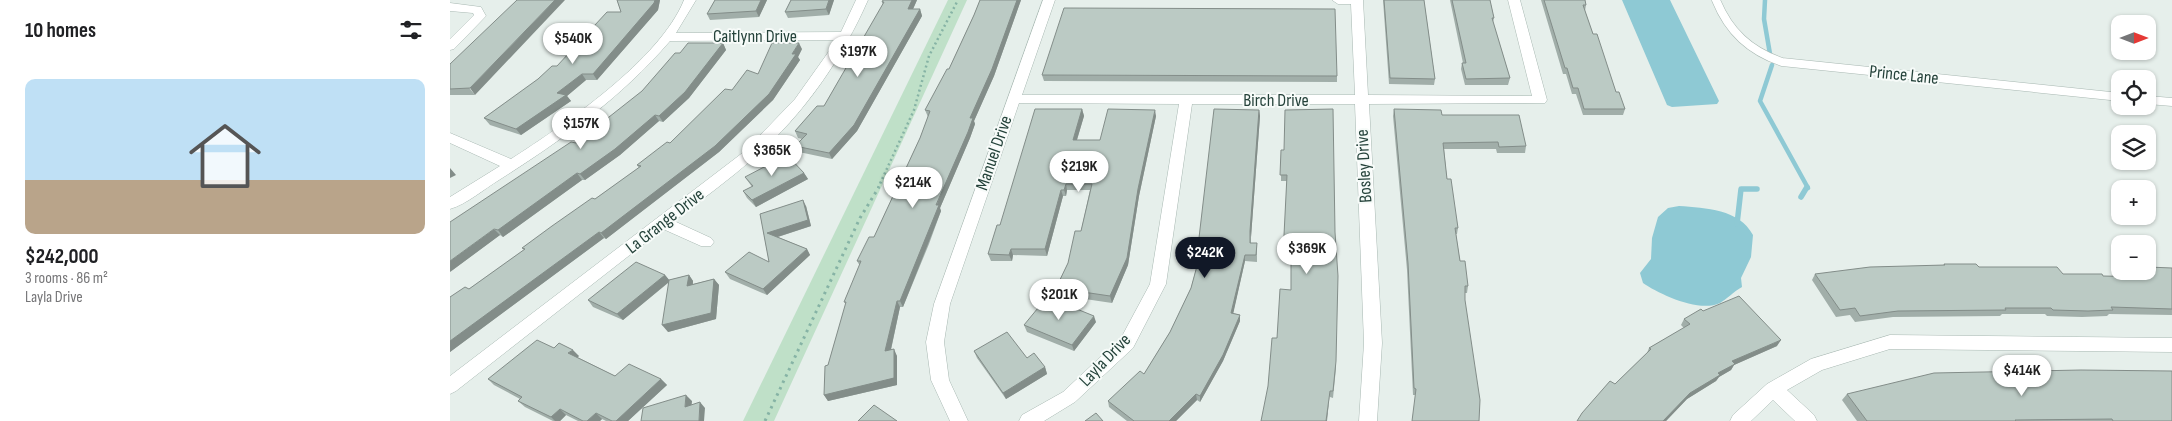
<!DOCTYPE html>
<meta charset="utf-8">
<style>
:root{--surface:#fff;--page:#f6f6f6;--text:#202124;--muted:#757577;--line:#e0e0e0;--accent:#111827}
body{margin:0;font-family:"Sofia Sans Condensed",sans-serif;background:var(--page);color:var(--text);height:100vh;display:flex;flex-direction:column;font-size:19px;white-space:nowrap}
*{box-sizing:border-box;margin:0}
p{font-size:16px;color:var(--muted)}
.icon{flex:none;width:28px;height:28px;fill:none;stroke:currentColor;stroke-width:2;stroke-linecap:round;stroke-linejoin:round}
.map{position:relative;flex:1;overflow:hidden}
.drawer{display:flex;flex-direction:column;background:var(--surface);width:450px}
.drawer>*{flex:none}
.needle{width:32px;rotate:90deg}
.buttons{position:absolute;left:1661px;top:15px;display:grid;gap:10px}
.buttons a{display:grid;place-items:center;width:45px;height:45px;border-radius:10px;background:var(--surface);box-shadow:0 1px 4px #0004;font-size:25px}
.price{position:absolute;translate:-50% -42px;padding:0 11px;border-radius:18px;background:#fff;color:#222;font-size:16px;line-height:32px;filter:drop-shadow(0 1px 2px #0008)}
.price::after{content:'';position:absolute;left:50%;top:30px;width:15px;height:11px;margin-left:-8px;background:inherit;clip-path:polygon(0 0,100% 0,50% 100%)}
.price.active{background:var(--accent);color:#fff}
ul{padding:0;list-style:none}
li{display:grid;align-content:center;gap:10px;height:265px;padding:0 25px}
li+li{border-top:1px solid var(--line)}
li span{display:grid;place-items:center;height:155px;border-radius:10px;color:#555}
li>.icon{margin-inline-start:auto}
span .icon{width:90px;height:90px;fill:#fffc;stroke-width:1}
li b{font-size:21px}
h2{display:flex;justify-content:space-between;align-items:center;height:60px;padding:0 25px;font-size:21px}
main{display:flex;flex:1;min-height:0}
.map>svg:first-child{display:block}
</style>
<main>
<section class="drawer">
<h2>10 homes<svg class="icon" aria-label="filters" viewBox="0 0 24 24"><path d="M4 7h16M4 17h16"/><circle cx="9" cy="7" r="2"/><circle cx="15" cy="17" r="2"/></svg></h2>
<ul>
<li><span style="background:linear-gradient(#bfe0f5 65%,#b9a48a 0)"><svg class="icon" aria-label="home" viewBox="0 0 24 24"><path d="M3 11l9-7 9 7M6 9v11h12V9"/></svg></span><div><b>$242,000</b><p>3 rooms · 86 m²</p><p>Layla Drive</p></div></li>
</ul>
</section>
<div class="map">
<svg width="1722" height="421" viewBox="0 0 1722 421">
<rect width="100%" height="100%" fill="#e6efeb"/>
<!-- green -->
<path fill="#bfe0c8" d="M498,0H517L324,421H293Z"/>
<!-- water -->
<path fill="#8ec9d4" d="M1172,0H1220L1269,101L1267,104L1222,107L1217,105Z
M1229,206C1256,208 1289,209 1303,235L1301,257L1291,278L1292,287C1283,292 1277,299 1270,303C1249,313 1209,294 1193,283L1190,273L1201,259L1202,238L1208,217L1218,208Z"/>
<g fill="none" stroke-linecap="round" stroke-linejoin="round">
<!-- stream-far1 -->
<path stroke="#8ec9d4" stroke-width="4.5" d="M1315,0L1314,19L1320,54
M1322,65L1310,101L1358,188"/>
<!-- stream -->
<path stroke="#8ec9d4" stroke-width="5.5" d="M1351,197L1357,187
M1287,224L1291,189H1307"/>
<defs>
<path id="service" d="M1266,0C1279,32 1300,51 1332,62L1670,97
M1698,100L1722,102"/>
<path id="minor" d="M234,0H246L226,33L391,32L406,0H418C392,59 354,114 305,157C279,180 251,200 224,221L261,238L264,242L261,246H251L213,229L6,391L0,394V376L295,151L345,99L387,40L220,41C171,98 112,140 49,180C34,189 17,204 0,209V197L50,166L0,143V133L61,159C114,125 210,60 234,0Z
M593,0H605L572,95H905L901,4H888L882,0H913L918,95L1082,96L1058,0H1070L1097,100L1095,103L919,104L932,343L927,421H909L914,343L905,104H742L716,284L683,348L625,402L594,421H569L572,415L613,392L671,338L700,284L729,104L569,103L500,304L494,342L499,380L518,421H500L481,380L476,342L484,304Z
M0,3L31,7L36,16L4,49L0,50V39L24,15L23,13L0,11Z
M1440,335L1722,338V352L1440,349L1372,370L1337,390L1364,415L1367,421H1345L1323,400L1301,421H1280L1283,415L1317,384L1361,359Z"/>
</defs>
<!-- service casing -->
<use href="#service" stroke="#a8b8b2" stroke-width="9"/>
<!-- minor casing -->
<use href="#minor" stroke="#a8b8b2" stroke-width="1"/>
<!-- path-far1 -->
<path stroke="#86b3a5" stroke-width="2.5" stroke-dasharray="2 3" stroke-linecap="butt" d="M428,188L464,110L479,56L508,0"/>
<!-- path -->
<path stroke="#86b3a5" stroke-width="3" stroke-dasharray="2.5 4.5" stroke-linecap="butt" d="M315,421L410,218L429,187"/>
<!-- service -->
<use href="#service" stroke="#fff" stroke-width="8"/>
<!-- minor -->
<use href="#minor" fill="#fff" fill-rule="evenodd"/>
</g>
<!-- wall -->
<path fill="#a1aea9" d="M167,0H210L208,10L147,80H136L117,96L121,101L71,135L40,125L34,118L107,66L171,12Z
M265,0H317L309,17L260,20L257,14Z
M341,0H384L379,15L338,18L335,12Z
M467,0L463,9H470L472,16L407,131L382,159L349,152L345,146L352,139L348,138L345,131L374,106L433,5L432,2Z
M530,0H571L544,76L524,121L525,124L520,138L490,208L491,211L479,244L453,307H450L441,350L447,356V385L378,401L374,395L378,365L396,304L394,302L410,266L407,261L424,237L470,138L478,117L475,110L499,69L524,15Z
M933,0H974L985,79L984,85L939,84Z
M1000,0H1040L1044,18L1043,22L1060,78L1058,85H1015L1011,69L1012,63H1013Z
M1091,0H1135L1136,5L1135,11L1143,34L1166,92L1175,109L1173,115H1133L1126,94H1122L1116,74H1113Z
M273,43L276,50L239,98L213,122L209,121L170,155L135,180H132L53,237L50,235L0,272L192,91L230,53Z
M352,49L348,57L350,60L323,100L269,152L156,239L154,238L0,352V297L19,289L74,250L72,248L145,199L189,168L187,165L220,143L282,90L308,74Z
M0,64L25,95H0Z
M592,75L887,76V82L594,81Z
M632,109L634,116L627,140H650L706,116L689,196L678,265L662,303L608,295L606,288L618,263L631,231L640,190H617L616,196H613L597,256L563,255L562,261H541L538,254L550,225Z
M944,109L992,115L1076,146L1075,153H1047L1046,149H994L997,179L1008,228L1007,234H1006L1010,261L1018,286L1017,293H1015L965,395H963L957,270L943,116Z
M809,110L810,116L801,237V243H807V262L795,261L783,313L790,315V321L773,361L750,402L747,400L726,421H677L659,407L658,401L694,374L720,332L741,288L748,261L747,255Z
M831,150H834L886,368L883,398L880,397L827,338L841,290V261H833L837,181H831Z
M354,173L358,179L306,207L297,198L293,191L302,187L295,177Z
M356,206L361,226L328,237L357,249L360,255L317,295L280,279L275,272L319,262L310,214Z
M1494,264L1613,274L1653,276L1688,277L1685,273L1686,271H1698L1722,268V315L1659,314L1657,316L1632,317L1597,316L1595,314H1552L1550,316L1443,317L1405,322L1400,315L1386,317L1362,280L1365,274L1493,265Z
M215,275L219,280L239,275L243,281V284L264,279L269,285L266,319L218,332V283L173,320L143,307L138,300Z
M1253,311L1327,346L1284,365L1281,370L1269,377L1266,381L1237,399L1216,421H1127L1197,353L1199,348L1234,328L1231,325L1234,319Z
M646,322L624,351L577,332L574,325Z
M104,348L129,356L127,357L165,376L211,379L217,385L178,421H156L152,419L150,421H128L116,415L110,421H103L75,407L68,401L70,399L44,385L38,379Z
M524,351L577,358L595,367L597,374L556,399L527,358Z
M1397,394L1722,421H1407L1392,400Z"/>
<!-- shaded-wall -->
<path fill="#838d89" d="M105,0H115L25,95L20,88Z
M205,0H210L208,10L147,80L143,74Z
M311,0H317L309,17L306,11Z
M379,0H384L379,15L376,9Z
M462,0H467L460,16L458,9Z
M567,0H571L544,76L524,121L525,124L520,138L490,208L491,211L453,307L450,301L520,118Z
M470,9L472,16L407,131L382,159L379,153Z
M273,43L276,50L239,98L213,122L209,116Z
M349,43L352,49L348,57L350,60L323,100L269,152L156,239L151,233L342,54Z
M132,74L136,80L117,96L121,101L71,135L66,129L107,93Z
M632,109L634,116L625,146L623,140Z
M705,110L706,116L689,196L678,265L662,303L660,296L688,189Z
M809,110L810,116L801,237L800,231Z
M205,115L209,121L170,155L135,180L130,174Z
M0,168L6,175L0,178Z
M127,173L132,180L53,237L48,230Z
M354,173L358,179L306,207L302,200Z
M616,184L617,190L616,196L614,190Z
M611,190L613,196L597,256L595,249Z
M353,200L356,206L361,226L321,239L317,233Z
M44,229L50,235L0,272V261Z
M149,232L154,238L0,352V341Z
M357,249L360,255L317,295L313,289Z
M561,249L563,255L562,261L559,255Z
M795,255V261L782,319L781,313Z
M215,275L220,281L173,320L167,314Z
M239,275L243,281L242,292L237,286Z
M264,279L269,285L266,319L218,332L212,325Z
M447,301L450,307L439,358L435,351Z
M790,315V321L773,361L750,402V396Z
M644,316L646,322L624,351L622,345Z
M1331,340L1327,346L1284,365L1281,370L1269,377L1266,381L1237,399L1216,421H1213L1240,393L1268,373L1282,361Z
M444,349L447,356V385L378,401L374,395Z
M123,350L129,356L125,360L118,353Z
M595,367L597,374L556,399L553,393Z
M211,379L217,385L178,421H166Z
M880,391L877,421H876Z
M746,394L747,400L726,421H719Z
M236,395L242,401L241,413L235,407Z
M250,402L255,408L254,421H249Z
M110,409L116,415L110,421H105L101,417Z
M146,413L152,419L150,421H137Z"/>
<!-- building -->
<path fill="#bbcac4" stroke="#838d89" d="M67,0H105L20,88L0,89V64Z
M167,0H205L204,3L143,74H132L107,93L116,95L66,129L34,118L88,79L102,66H107L157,12H171Z
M265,0H311L306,11L257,14Z
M341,0H379L376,9L335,12Z
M433,0H462L458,9H470L404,125L379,153L345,146L357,134L345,131L367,106H374L434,2H432Z
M530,0H567L542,69L520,118H523L518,132L486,205H489L450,301H447L435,351L444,349V378L374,395L375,366L378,365L396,302H394L411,261H407L419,237H424L470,138L480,111L475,110L497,69H499L524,15Z
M934,0H974L985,79L940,78Z
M1002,0H1040L1044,18H1042L1060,78L1016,79L1012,63H1016Z
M1094,0H1135L1136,5H1133L1143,34H1147L1166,92H1169L1175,109H1134L1128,88H1123L1117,68H1115Z
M614,8L885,9L887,76L592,75Z
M238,43H273L235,92L209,116L205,115L165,149L130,174L127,173L48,230L44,229L0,261V222L121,142L126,143L192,91L225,53H230Z
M322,43H349L342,54H346L319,94L265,146L151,233L149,232L0,341V297L15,287L19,289L75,249L72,248L102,226L142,198L145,199L191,166L187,165L217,142L220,143L275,89L282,90L297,70L308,74Z
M585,109H632L623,140H650L658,109L705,110L688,189L677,258L660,296L606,288L618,263L625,231H631L642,184H616L614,190H611L595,249H561L559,255L538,254L547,225H550Z
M764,109L809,110L800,231V243H807L806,255H795L781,313L790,315L773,355L750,396L746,394L719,421H684L658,401L690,371L694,374L720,332L741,288L750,255H747Z
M883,109L885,232L888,276L886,361L883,391H880L876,421H811L818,386L822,338H827L830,289L841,290V255H833L837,175H830L831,150H834L835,110Z
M944,109L991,110L992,115H1069L1076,146L1049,147L1048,142L993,143L997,179H1001L1008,228H1005L1010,261H1015L1018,286H1015V300L1030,400L1029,421H962L966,389L964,388L958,263Z
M337,155L354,173L302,200L293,191L303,186L295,177Z
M353,200L358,220L317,233L357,249L313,289L275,272L299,252L319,262L310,214Z
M186,262L215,275L167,314L138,300Z
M1494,264H1526L1529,267H1607L1613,274H1652L1653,276L1700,277L1695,271H1698V267L1722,268V309L1661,307L1663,310L1638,311L1603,310L1601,308H1555L1556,310L1448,311L1410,316L1405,308L1390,310L1365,274L1420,267L1495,265Z
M239,275L237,286L264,279L261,313L212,325L219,280Z
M1289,296L1331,340L1282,361L1285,364L1268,373L1270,375L1240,393L1213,421H1127L1132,413L1160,381L1165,384L1201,349L1199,348L1240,324L1234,319L1251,309L1253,311Z
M597,297L644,316L622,345L574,325Z
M557,332L577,358L584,353L595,367L553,393L524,351Z
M87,340L104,348L109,343L123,350L118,353L165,376L179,364L211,379L166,421H162L146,413L137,421H133L110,409L101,417L68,401L72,397L38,379Z
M1631,370L1722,371V421H1663L1662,419L1565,420L1566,421H1417L1397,394L1484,373Z
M236,395L235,407L250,402L249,421H191L193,408Z
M424,405L447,421H408Z
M646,413L653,421H635Z"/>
<g text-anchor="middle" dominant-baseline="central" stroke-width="4" stroke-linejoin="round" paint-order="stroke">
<!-- street labels -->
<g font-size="18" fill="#24423a" stroke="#f7fbf9">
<text x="305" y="36">Caitlynn Drive</text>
<text transform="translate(1454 75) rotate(6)">Prince Lane</text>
<text x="826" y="100">Birch Drive</text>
<text transform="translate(544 153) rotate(-71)">Manuel Drive</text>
<text transform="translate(914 166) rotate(-93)">Bosley Drive</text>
<text transform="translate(215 221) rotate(-38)">La Grange Drive</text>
<text transform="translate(655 360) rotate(-46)">Layla Drive</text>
</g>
</g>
</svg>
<div class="buttons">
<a><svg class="needle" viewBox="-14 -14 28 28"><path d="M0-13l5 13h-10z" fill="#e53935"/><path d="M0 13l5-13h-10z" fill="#757577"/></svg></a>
<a><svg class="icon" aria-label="locate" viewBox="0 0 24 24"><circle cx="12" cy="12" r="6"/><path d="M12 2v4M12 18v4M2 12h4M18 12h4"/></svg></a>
<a><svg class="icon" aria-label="layers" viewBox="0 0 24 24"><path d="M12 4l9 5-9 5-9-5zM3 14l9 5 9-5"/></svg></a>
<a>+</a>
<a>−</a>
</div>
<b class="price" style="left:123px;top:65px">$540K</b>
<b class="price" style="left:408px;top:78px">$197K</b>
<b class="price" style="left:131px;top:150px">$157K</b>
<b class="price" style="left:322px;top:177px">$365K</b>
<b class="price" style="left:629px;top:193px">$219K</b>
<b class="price" style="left:463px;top:209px">$214K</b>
<b class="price" style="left:857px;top:275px">$369K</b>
<b class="price active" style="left:755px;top:279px">$242K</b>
<b class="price" style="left:609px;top:321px">$201K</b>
<b class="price" style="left:1572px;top:397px">$414K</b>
</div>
</main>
